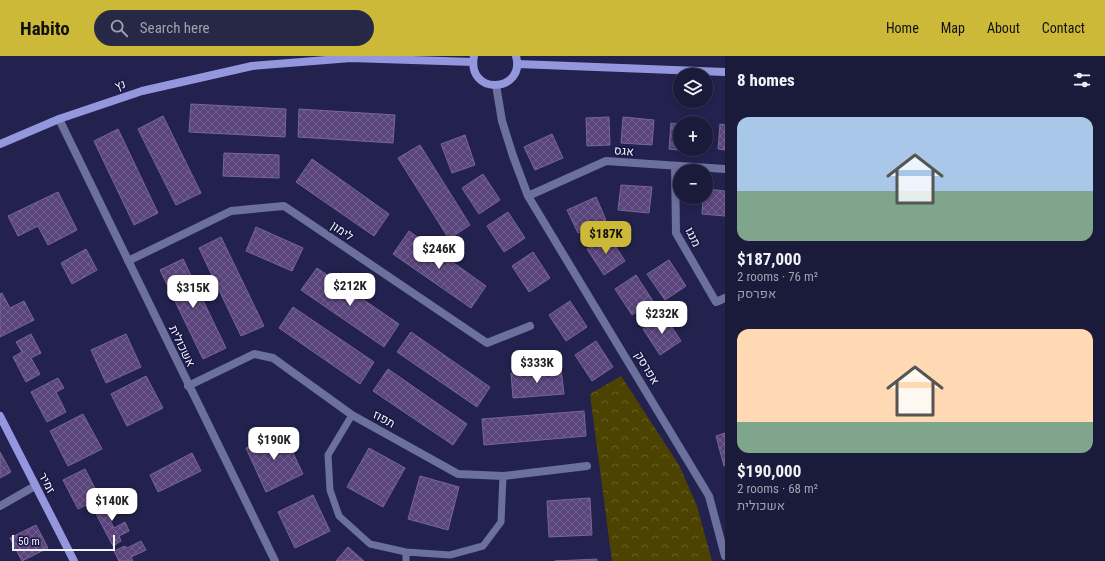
<!DOCTYPE html>
<meta charset="utf-8">
<style>
:root{--surface:#1a1a3b;--page:#272746;--text:#f1f3f6;--muted:#9fa1af;--line:#383855;--accent:#ccb938}
body{margin:0;font-family:"Roboto Condensed",Heebo,sans-serif;background:var(--page);color:var(--text);height:100vh;display:flex;flex-direction:column;font-size:15px;white-space:nowrap}
*{box-sizing:border-box;margin:0}
p{font-size:13px;color:var(--muted)}
.icon{flex:none;width:22px;height:22px;fill:none;stroke:currentColor;stroke-width:2;stroke-linecap:round;stroke-linejoin:round}
.map{position:relative;flex:1;overflow:hidden}
.drawer{display:flex;flex-direction:column;background:var(--surface);width:380px}
.drawer>*{flex:none}
.buttons{position:absolute;left:673px;top:12px;display:grid;gap:8px}
.buttons a{display:grid;place-items:center;width:40px;height:40px;border-radius:50%;background:var(--surface);box-shadow:0 2px 6px #0003,0 0 0 1px var(--line);font-size:20px}
.scale{position:absolute;left:12px;bottom:10px;width:103px;box-sizing:border-box;padding-left:4px;border:2px solid #f1f3ff;border-top:0;font-size:11px;line-height:14px;white-space:nowrap;color:#f1f3ff;-webkit-text-stroke:3px #1a1844;paint-order:stroke}
.price{position:absolute;translate:-50% -34px;padding:0 9px;border-radius:8px;background:#fff;color:#222;font-size:13px;line-height:26px;filter:drop-shadow(0 1px 2px #0008)}
.price::after{content:'';position:absolute;left:50%;top:24px;width:12px;height:9px;margin-left:-6px;background:inherit;clip-path:polygon(0 0,100% 0,50% 100%)}
.price.active{background:var(--accent);color:#111}
ul{padding:0;list-style:none}
li{display:grid;align-content:center;gap:8px;height:212px;padding:0 12px}
li span{display:grid;place-items:center;height:124px;border-radius:12px;color:#555}
li>.icon{margin-inline-start:auto}
span .icon{width:72px;height:72px;fill:#fffc;stroke-width:1}
li b{font-size:17px}
h2{display:flex;justify-content:space-between;align-items:center;height:48px;padding:0 12px;font-size:17px}
header{display:flex;align-items:center;gap:24px;box-sizing:border-box;height:56px;padding:0 20px;background:var(--accent);color:#111}
header strong{font-size:19px}
nav{display:flex;gap:22px;margin-inline-start:auto;font-size:14px}
.search{width:280px;height:36px;background:var(--page);display:flex;align-items:center;gap:10px;box-sizing:border-box;padding:0 14px;border-radius:22px;color:var(--muted);font-size:15px}
main{display:flex;flex:1;min-height:0}
.map>svg:first-child{display:block}
</style>
<header>
<strong>Habito</strong>
<div class="search"><svg class="icon" aria-label="search" viewBox="0 0 24 24"><circle cx="10" cy="10" r="6"/><path d="M15 15l6 6"/></svg>Search here</div>
<nav><a>Home</a><a>Map</a><a>About</a><a>Contact</a></nav>
</header>
<main>
<div class="map">
<svg width="725" height="505" viewBox="0 0 725 505">
<defs>
<pattern id="forest-crowns" width="20" height="18" patternUnits="userSpaceOnUse"><rect width="20" height="18" fill="#4d4301"/><path d="M2 6a3 3 0 1 1 6 0M12 15a3 3 0 1 1 6 0" fill="none" stroke="#675f27"/></pattern>
<pattern id="building-cross-hatch" width="8" height="8" patternUnits="userSpaceOnUse"><rect width="8" height="8" fill="#59447b"/><path d="M0 0l8 8M0 8l8-8" fill="none" stroke="#715f8f"/></pattern>
</defs>
<rect width="100%" height="100%" fill="#23224f"/>
<!-- forest -->
<path fill="url(#forest-crowns)" d="M621,320L679,409L697,450L712,505H612L590,338Z"/>
<!-- building -->
<path fill="url(#building-cross-hatch)" stroke="#786698" d="M191,48L286,53L285,81L189,76Z
M299,53L395,59L393,87L298,81Z
M163,60L201,137L176,149L138,73Z
M609,61L610,89L587,90L586,62Z
M623,61L654,64L652,89L621,87Z
M671,67L680,68V93H700L699,96L669,93Z
M720,68L725,69V94L718,93Z
M118,73L158,157L134,169L94,85Z
M552,78L563,102L535,114L524,91Z
M465,79L475,109L452,117L441,88Z
M420,89L470,169L449,183L398,102Z
M224,97L279,99V122L223,120Z
M312,103L389,158L374,180L296,126Z
M483,118L500,144L479,158L462,132Z
M621,129L652,131L649,157L618,154Z
M706,133L725,135V160L702,158L703,141H706Z
M58,136L77,174L48,189L38,170L18,180L8,160Z
M596,141L606,164L578,177L567,154Z
M508,156L525,182L504,196L487,170Z
M256,171L303,192L292,215L246,195Z
M409,175L486,230L471,252L393,198Z
M608,179L625,205L604,219L587,193Z
M221,181L264,270L241,280L199,192Z
M86,193L97,214L72,228L61,207Z
M533,196L550,222L529,236L512,210Z
M183,203L226,292L203,303L160,214Z
M669,204L686,230L665,244L647,218Z
M317,212L399,268L384,291L301,234Z
M636,219L653,245L632,259L615,233Z
M2,237L10,252L24,245L34,264L0,281V238Z
M570,245L587,271L566,285L549,259Z
M293,251L374,306L360,328L279,272Z
M664,259L681,285L660,299L643,273Z
M411,276L490,331L477,351L397,296Z
M31,278L41,297L31,302L40,318L26,326L13,301L22,296L16,286Z
M126,278L141,311L106,327L91,294Z
M596,285L613,311L592,325L575,299Z
M388,313L467,368L453,389L373,335Z
M561,313L564,338L513,342L511,317Z
M146,320L163,352L127,370L111,338Z
M58,322L64,332L56,336L66,356L47,366L31,336Z
M584,355L586,380L484,389L482,363Z
M83,358L102,393L68,410L50,375Z
M282,374L303,418L266,436L246,392Z
M725,377V410H724L716,380Z
M369,392L405,412L383,451L347,431Z
M0,396L11,416L0,422Z
M192,397L201,415L158,436L150,419Z
M85,413L100,442L78,453L63,424Z
M420,420L459,431L448,474L408,463Z
M313,439L330,475L295,492L278,456Z
M590,442L592,479L549,481L547,445Z
M123,444L127,453L109,462L114,472L125,466L129,475L119,480L121,485L113,490L94,454L103,449L105,454Z
M36,469L48,492L22,505L10,482Z
M141,485L146,494L131,501L133,505H119L114,495L125,490L127,492Z
M348,491L364,505H336Z
M597,503V505H555Z"/>
<g fill="none" stroke-linecap="round" stroke-linejoin="round">
<!-- lane -->
<path stroke="#6c709c" stroke-width="7" d="M352,359L328,399L330,434L339,460L370,488L406,496L450,499L483,490L501,466L503,420
M406,505V496"/>
<!-- street -->
<path stroke="#6c709c" stroke-width="8" d="M496,29L502,65L513,100L528,140L709,440L725,500
M59,63L275,505
M675,110L676,177L716,246L725,242
M528,140L606,105L725,113
M128,205L231,155L284,150L487,287L530,270
M188,330L254,298L273,302L352,359L458,418L503,420L587,410
M0,450L35,430"/>
<!-- secondary -->
<path stroke="#9398de" stroke-width="8" d="M474,0C466,40 526,37 516,0
M518,8L725,16
M0,88L59,63L142,35L252,10L351,2L473,6
M0,360L74,505"/>
</g>
<g text-anchor="middle" dominant-baseline="central" stroke-width="3.5" stroke-linejoin="round" paint-order="stroke">
<!-- street labels -->
<g font-size="12" fill="#f1f3ff" stroke="#1a1844">
<text transform="translate(120 29) rotate(-19)">נץ</text>
<text transform="translate(624 95) rotate(4)">אגס</text>
<text transform="translate(342 175) rotate(34)">לימון</text>
<text transform="translate(693 181) rotate(64)">מנגו</text>
<text transform="translate(182 290) rotate(64)">אשכולית</text>
<text transform="translate(647 312) rotate(59)">אפרסק</text>
<text transform="translate(384 363) rotate(29)">תפוז</text>
<text transform="translate(47 427) rotate(63)">זמיר</text>
</g>
</g>
</svg>
<div class="buttons">
<a><svg class="icon" aria-label="layers" viewBox="0 0 24 24"><path d="M12 4l9 5-9 5-9-5zM3 14l9 5 9-5"/></svg></a>
<a>+</a>
<a>−</a>
</div>
<div class="scale">50 m</div>
<b class="price active" style="left:606px;top:199px">$187K</b>
<b class="price" style="left:439px;top:214px">$246K</b>
<b class="price" style="left:350px;top:251px">$212K</b>
<b class="price" style="left:193px;top:253px">$315K</b>
<b class="price" style="left:662px;top:279px">$232K</b>
<b class="price" style="left:537px;top:328px">$333K</b>
<b class="price" style="left:274px;top:405px">$190K</b>
<b class="price" style="left:112px;top:466px">$140K</b>
</div>
<section class="drawer">
<h2>8 homes<svg class="icon" aria-label="filters" viewBox="0 0 24 24"><path d="M4 7h16M4 17h16"/><circle cx="9" cy="7" r="2"/><circle cx="15" cy="17" r="2"/></svg></h2>
<ul>
<li><span style="background:linear-gradient(#a9c7e8 60%,#7fa58c 0)"><svg class="icon" aria-label="home" viewBox="0 0 24 24"><path d="M3 11l9-7 9 7M6 9v11h12V9"/></svg></span><div><b>$187,000</b><p>2 rooms · 76 m²</p><p>אפרסק</p></div></li>
<li><span style="background:linear-gradient(#ffd9b3 75%,#7fa58c 0)"><svg class="icon" aria-label="home" viewBox="0 0 24 24"><path d="M3 11l9-7 9 7M6 9v11h12V9"/></svg></span><div><b>$190,000</b><p>2 rooms · 68 m²</p><p>אשכולית</p></div></li>
</ul>
</section>
</main>
